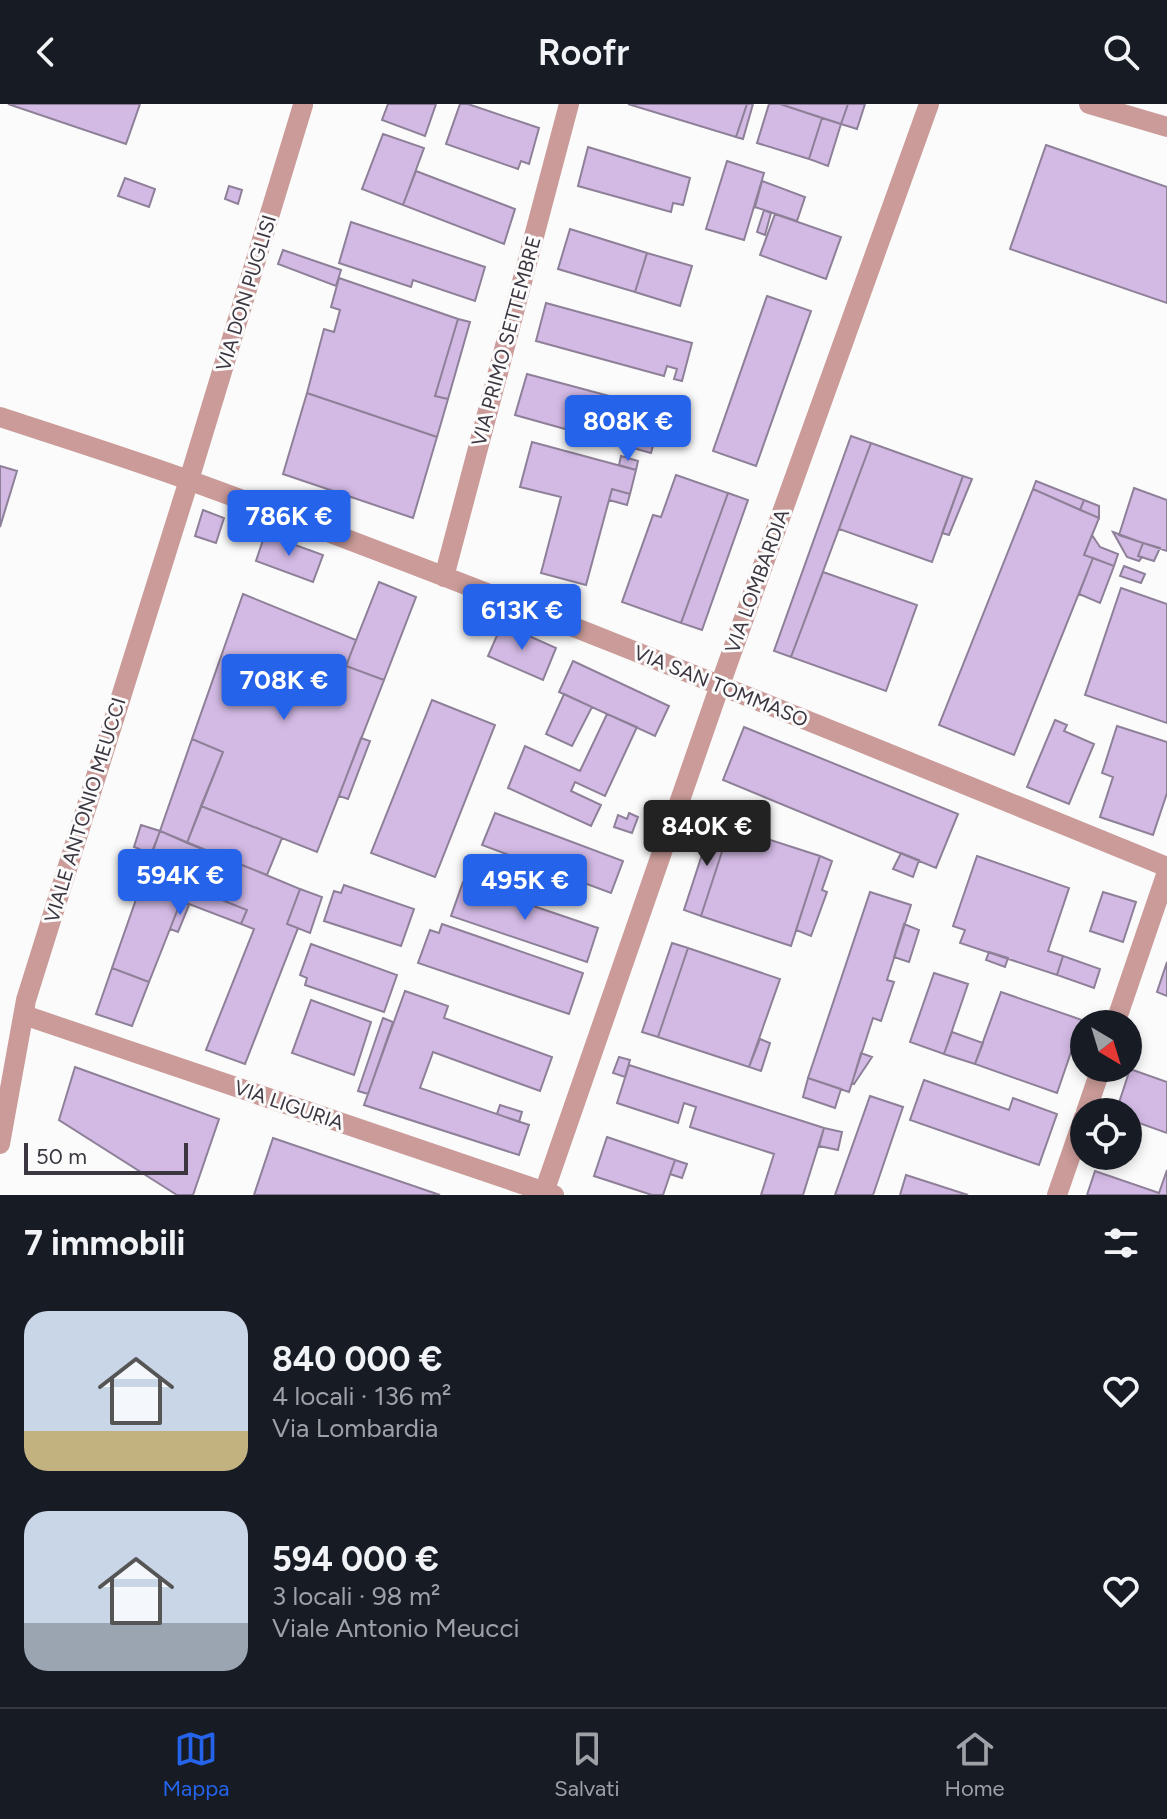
<!DOCTYPE html>
<html lang="it">
<meta charset="utf-8">
<style>
:root{--surface:#171b24;--page:#20242c;--text:#f1f3f6;--muted:#9ea1a6;--line:#363941;--accent:#2563eb}
body{margin:0;font-family:Figtree,sans-serif;background:var(--page);color:var(--text);height:100vh;display:flex;flex-direction:column;font-size:30px;white-space:nowrap}
*{box-sizing:border-box;margin:0}
p{font-size:26px;color:var(--muted)}
.icon{flex:none;width:44px;height:44px;fill:none;stroke:currentColor;stroke-width:2;stroke-linecap:round;stroke-linejoin:round}
.map{position:relative;height:1091px;overflow:hidden}
.details{display:flex;flex-direction:column;background:var(--surface);flex:1}
.details>*{flex:none}
.needle{width:52px;rotate:142deg}
.fabs{position:absolute;left:1070px;top:906px;display:grid;gap:16px}
.fabs a{display:grid;place-items:center;width:72px;height:72px;border-radius:50%;background:var(--surface);box-shadow:0 4px 12px #0003;font-size:40px}
.scale{position:absolute;left:24px;bottom:20px;width:164px;box-sizing:border-box;padding-left:8px;border:4px solid #3c3641;border-top:0;font-size:22px;line-height:28px;white-space:nowrap;color:#3c3641;-webkit-text-stroke:6px #fbfbfb;paint-order:stroke}
.price{position:absolute;translate:-50% -68px;padding:0 18px;border-radius:8px;background:var(--accent);color:#fff;font-size:26px;line-height:52px;filter:drop-shadow(0 2px 4px #0008)}
.price::after{content:'';position:absolute;left:50%;top:48px;width:24px;height:18px;margin-left:-12px;background:inherit;clip-path:polygon(0 0,100% 0,50% 100%)}
.price.on{background:#222;color:#fff}
ul{padding:0;list-style:none}
li{display:flex;align-items:center;gap:24px;height:200px;padding:0 24px}
li span{display:grid;place-items:center;flex:none;width:224px;height:160px;border-radius:24px;color:#555}
li>.icon{margin-inline-start:auto}
span .icon{width:96px;height:96px;fill:#fffc;stroke-width:1}
li b{font-size:34px}
h2{display:flex;justify-content:space-between;align-items:center;height:96px;padding:0 24px;font-size:34px}
header{display:flex;justify-content:space-between;align-items:center;height:104px;padding:0 24px;background:var(--surface);font-size:36px;font-weight:600}
.tabs{display:flex;justify-content:space-around;align-items:center;height:112px;border-top:2px solid var(--line);background:var(--surface);font-size:22px;color:var(--muted)}
.tabs a{display:grid;justify-items:center;gap:4px}
.tabs .on{color:var(--accent)}
.map>svg:first-child{display:block}
</style>
<header><svg class="icon" aria-label="back" viewBox="0 0 24 24"><path d="M15 5l-7 7 7 7"/></svg>Roofr<svg class="icon" aria-label="search" viewBox="0 0 24 24"><circle cx="10" cy="10" r="6"/><path d="M15 15l6 6"/></svg></header>
<div class="map">
<svg width="1167" height="1091" viewBox="0 0 1167 1091">
<rect width="100%" height="100%" fill="#fbfbfb"/>
<!-- building -->
<path fill="#d3bae5" stroke="#8e8098" stroke-width="2" d="M8,0H140L126,40Z
M388,0H436L425,32L382,16Z
M460,0H468L539,24L529,60L521,57L518,65L446,40Z
M628,0H747L736,33Z
M747,0H753L743,35L736,33Z
M769,0H780L822,14L809,55L757,39Z
M780,0H848L841,20Z
M848,0H865L857,25L841,20Z
M822,14L841,20L828,62L809,55Z
M383,30L424,44L403,101L362,85Z
M1046,41L1167,83V199L1010,145Z
M588,43L690,74L683,101L673,99L671,108L578,82Z
M727,57L764,69L744,136L706,125Z
M416,67L515,105L504,140L403,101Z
M125,74L155,85L149,103L118,92Z
M762,77L805,93L797,117L755,103Z
M229,82L242,86L238,100L225,95Z
M764,106L771,109L765,131L757,128Z
M775,110L841,133L826,175L760,151Z
M351,118L485,163L475,197L413,176L411,183L339,159Z
M570,125L647,149L635,188L558,165Z
M283,146L341,166L336,182L278,160Z
M647,149L692,162L680,202L635,188Z
M339,174L458,215L435,292L448,295L437,333L307,289L324,225L334,228L340,206L331,203Z
M767,192L811,207L756,362L713,347Z
M546,199L692,239L682,277L674,275L677,265L667,262L664,272L536,237Z
M458,215L470,218L448,295L435,292Z
M527,270L654,304L657,294L665,297L651,349L515,311Z
M307,289L437,333L413,414L283,370Z
M851,332L871,339L791,553L774,547Z
M532,338L636,366L630,390L612,385L586,481L541,469L561,393L520,383Z
M871,339L963,372L932,458L839,425Z
M621,352L638,357L636,366L619,361Z
M0,362L17,367L0,423Z
M676,371L728,389L681,519L622,498L653,411L661,413Z
M963,372L972,375L949,431L942,429Z
M1036,377L1084,396L1080,406L1033,385Z
M1134,384L1167,396V447L1119,431Z
M612,385L630,390L627,401L609,396Z
M1033,385L1099,414L1084,451L1093,454L1014,651L939,621Z
M728,389L748,396L702,526L681,519Z
M1084,396L1099,402V414L1080,406Z
M203,406L224,414L216,439L195,432Z
M1113,428L1143,439L1138,452L1142,453L1139,457L1127,453Z
M265,430L323,451L313,478L256,457Z
M1092,431L1100,443L1118,450L1114,462L1084,451Z
M1143,439L1160,444L1154,457L1138,452Z
M1093,454L1114,462L1100,499L1079,490Z
M1124,462L1145,470L1141,479L1120,472Z
M823,468L917,501L886,587L791,553Z
M379,478L416,493L384,576L346,562Z
M1121,484L1167,500V619L1085,591Z
M243,490L356,536L346,562L384,576L317,748L201,702L223,648L192,635Z
M502,520L556,544L543,576L488,552Z
M573,557L669,602L655,632L559,588Z
M564,590L592,603L572,642L546,630Z
M432,596L495,621L435,773L371,749Z
M607,610L637,623L605,692L575,678L571,687L601,701L591,722L508,684L525,642L580,667Z
M1055,616L1067,621L1064,627L1094,640L1069,700L1027,683Z
M1117,622L1167,638V689L1153,731L1100,713L1113,673L1102,669Z
M744,623L958,710L936,764L723,676Z
M361,634L370,637L348,695L339,692Z
M192,635L223,648L187,739L160,727Z
M201,702L282,734L267,771L187,739Z
M495,709L623,757L611,789L482,741Z
M629,709L638,713L632,729L614,723L618,711L627,715Z
M713,717L730,723L701,812L684,806Z
M141,721L160,727L151,750L134,743Z
M730,723L820,752L791,842L701,812Z
M160,727L300,785L287,820L298,824L245,960L206,946L254,825L241,820L247,806L187,782L149,878L112,864Z
M901,749L919,756L913,773L893,765Z
M820,752L832,757L822,786L827,788L811,832L796,826Z
M977,752L1069,784L1048,847L1063,852L1057,871L960,839L965,826L953,822Z
M463,778L598,824L587,858L451,812Z
M344,781L414,805L401,842L324,817L334,787L341,789Z
M187,782L247,806L241,820L181,797Z
M300,785L322,793L310,829L287,820Z
M870,788L911,801L887,876L894,878L881,917L873,914L849,988L808,974Z
M1103,788L1136,798L1123,838L1090,827Z
M181,797L189,801L178,828L170,825Z
M442,820L583,869L569,910L418,859L430,826L439,829Z
M904,820L919,826L909,858L894,853Z
M672,839L688,844L658,933L642,928Z
M311,840L397,871L384,908L305,881L307,874L300,871Z
M688,844L780,875L749,963L658,933Z
M989,848L1008,854L1005,863L986,856Z
M1063,852L1100,865L1094,884L1057,871Z
M1167,858V892L1157,888Z
M112,864L149,878L132,922L96,910Z
M934,869L968,880L944,950L910,938Z
M405,887L448,902L444,914L552,953L540,987L433,948L420,984L529,1021L519,1051L364,1001Z
M1001,888L1082,916L1057,989L975,960Z
M311,896L371,918L354,971L292,949Z
M383,914L393,918L368,990L358,987Z
M952,928L983,939L975,960L944,950Z
M760,935L770,939L761,967L749,963Z
M861,949L872,953L854,980L852,979Z
M619,953L630,956L625,973L613,969Z
M629,961L824,1024L803,1091H761L774,1050L690,1023L696,1003L684,999L678,1019L617,999Z
M75,963L219,1015L193,1091H177L59,1016Z
M1130,965L1167,978V1029L1128,1015V1008H1116Z
M808,974L841,985L835,1004L803,993Z
M924,976L1009,1006L1013,994L1057,1010L1039,1061L910,1016Z
M870,992L903,1003L873,1091H835Z
M500,1001L522,1008L519,1018L497,1010Z
M824,1024L842,1028L838,1046L819,1042Z
M607,1033L675,1056L663,1091H652L594,1072Z
M273,1034L440,1091H254Z
M675,1056L687,1060L682,1074L670,1070Z
M1167,1066V1091H1087L1095,1067L1159,1089Z
M906,1071L968,1091H900Z"/>
<g fill="none" stroke-linecap="round" stroke-linejoin="round">
<!-- minor -->
<path stroke="#ca9b98" stroke-width="20" d="M1089,0L1167,23
M0,313C64,334 128,354 191,377C519,497 843,631 1167,763
M444,473L569,0
M24,911L554,1091
M1115,920L1167,768
M1086,1008L1101,964
M0,1040L26,896L189,376L303,1
M543,1091L720,581L929,0
M1057,1091L1084,1013"/>
</g>
<g text-anchor="middle" dominant-baseline="central" stroke-width="6" stroke-linejoin="round" paint-order="stroke">
<!-- street labels -->
<g font-size="20" fill="#3c3641" stroke="#fbfbfb">
<text transform="translate(246 189) rotate(-73)">VIA DON PUGLISI</text>
<text transform="translate(506 237) rotate(-75)">VIA PRIMO SETTEMBRE</text>
<text transform="translate(757 477) rotate(-70)">VIA LOMBARDIA</text>
<text transform="translate(721 582) rotate(22)">VIA SAN TOMMASO</text>
<text transform="translate(85 706) rotate(-73)">VIALE ANTONIO MEUCCI</text>
<text transform="translate(289 1001) rotate(19)">VIA LIGURIA</text>
</g>
</g>
</svg>
<div class="fabs">
<a><svg class="needle" viewBox="-14 -14 28 28"><path d="M0-13l5 13h-10z" fill="#e53935"/><path d="M0 13l5-13h-10z" fill="#9ea1a6"/></svg></a>
<a><svg class="icon" aria-label="locate" viewBox="0 0 24 24"><circle cx="12" cy="12" r="6"/><path d="M12 2v4M12 18v4M2 12h4M18 12h4"/></svg></a>
</div>
<div class="scale">50 m</div>
<b class="price" style="left:628px;top:359px">808K €</b>
<b class="price" style="left:289px;top:454px">786K €</b>
<b class="price" style="left:522px;top:548px">613K €</b>
<b class="price" style="left:284px;top:618px">708K €</b>
<b class="price on" style="left:707px;top:764px">840K €</b>
<b class="price" style="left:180px;top:813px">594K €</b>
<b class="price" style="left:525px;top:818px">495K €</b>
</div>
<section class="details">
<h2>7 immobili<svg class="icon" aria-label="filters" viewBox="0 0 24 24"><path d="M4 7h16M4 17h16"/><circle cx="9" cy="7" r="2"/><circle cx="15" cy="17" r="2"/></svg></h2>
<ul>
<li><span style="background:linear-gradient(#c9d6e8 75%,#c2b280 0)"><svg class="icon" aria-label="home" viewBox="0 0 24 24"><path d="M3 11l9-7 9 7M6 9v11h12V9"/></svg></span><div><b>840 000 €</b><p>4 locali · 136 m²</p><p>Via Lombardia</p></div><svg class="icon" aria-label="heart" viewBox="0 0 24 24"><path d="M12 20l-8-8c-3-5 5-10 8-4 3-6 11-1 8 4z"/></svg></li>
<li><span style="background:linear-gradient(#c9d6e8 70%,#9aa5b1 0)"><svg class="icon" aria-label="home" viewBox="0 0 24 24"><path d="M3 11l9-7 9 7M6 9v11h12V9"/></svg></span><div><b>594 000 €</b><p>3 locali · 98 m²</p><p>Viale Antonio Meucci</p></div><svg class="icon" aria-label="heart" viewBox="0 0 24 24"><path d="M12 20l-8-8c-3-5 5-10 8-4 3-6 11-1 8 4z"/></svg></li>
</ul>
</section>
<nav class="tabs">
<a class="on"><svg class="icon" aria-label="map" viewBox="0 0 24 24"><path d="M3 6l6-2 6 2 6-2v14l-6 2-6-2-6 2zM9 4v14M15 6v14"/></svg>Mappa</a>
<a><svg class="icon" aria-label="saved" viewBox="0 0 24 24"><path d="M7 4h10v16l-5-4-5 4z"/></svg>Salvati</a>
<a><svg class="icon" aria-label="home" viewBox="0 0 24 24"><path d="M3 11l9-7 9 7M6 9v11h12V9"/></svg>Home</a>
</nav>
